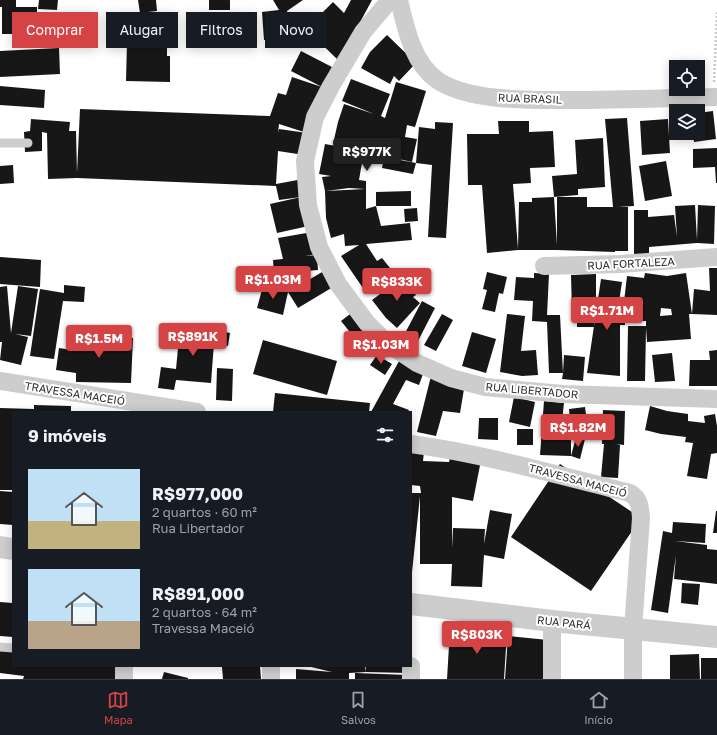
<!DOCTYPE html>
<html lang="pt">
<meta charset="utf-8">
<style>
:root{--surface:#171b24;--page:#242831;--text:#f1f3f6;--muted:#9ea1a6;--line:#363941;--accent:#d54344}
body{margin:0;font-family:"Golos Text",sans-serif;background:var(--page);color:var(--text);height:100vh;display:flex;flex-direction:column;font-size:15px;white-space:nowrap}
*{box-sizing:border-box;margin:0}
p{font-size:13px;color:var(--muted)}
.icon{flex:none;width:22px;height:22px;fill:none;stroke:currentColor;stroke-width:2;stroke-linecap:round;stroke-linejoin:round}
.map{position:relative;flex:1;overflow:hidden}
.side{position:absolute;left:12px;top:411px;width:400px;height:256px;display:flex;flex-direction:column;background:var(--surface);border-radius:0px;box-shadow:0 2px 10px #0003}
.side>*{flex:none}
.hud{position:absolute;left:12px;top:12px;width:400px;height:36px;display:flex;gap:8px}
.tools{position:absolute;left:669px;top:60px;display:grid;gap:8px}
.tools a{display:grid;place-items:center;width:36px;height:36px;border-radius:0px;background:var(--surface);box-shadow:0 2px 10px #0003;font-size:20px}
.price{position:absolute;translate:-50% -34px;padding:0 9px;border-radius:4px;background:var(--accent);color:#fff;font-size:13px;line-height:26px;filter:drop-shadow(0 1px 2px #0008)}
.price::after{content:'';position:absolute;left:50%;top:24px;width:12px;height:9px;margin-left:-6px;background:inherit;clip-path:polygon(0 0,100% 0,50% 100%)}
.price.current{background:#222;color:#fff}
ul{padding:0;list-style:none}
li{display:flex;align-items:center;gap:12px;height:100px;padding:0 16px}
li span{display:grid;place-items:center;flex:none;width:112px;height:80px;border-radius:0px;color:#555}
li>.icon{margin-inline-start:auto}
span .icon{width:48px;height:48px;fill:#fffc;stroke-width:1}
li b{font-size:17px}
h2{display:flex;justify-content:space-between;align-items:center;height:48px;padding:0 16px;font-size:17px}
.pill{padding:0 14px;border-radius:0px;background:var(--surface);box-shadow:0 2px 10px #0003;font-size:14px;line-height:36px}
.pill.current{background:var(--accent);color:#fff}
.tab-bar{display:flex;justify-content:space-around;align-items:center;height:56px;border-top:1px solid var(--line);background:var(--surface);font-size:11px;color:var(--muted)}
.tab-bar a{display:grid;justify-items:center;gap:2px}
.tab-bar .current{color:var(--accent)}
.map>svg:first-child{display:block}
</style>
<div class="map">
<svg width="717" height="679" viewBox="0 0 717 679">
<rect width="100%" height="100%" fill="#fff"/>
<!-- building -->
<path fill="#171717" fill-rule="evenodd" d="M0,0H16V7H37V34H2V7H0Z
M39,0H58L57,10L38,9Z
M138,0H156L157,11L148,12L176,14L174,38L142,36L143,12L140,13Z
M209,0H230V10H209Z
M273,0H303L287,11L289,39L264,40L262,12L279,10Z
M351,0H372L358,26L337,59L306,29L333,2L344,13Z
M387,35L416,63L399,81L394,76L390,84L361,68L370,52Z
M167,39V56H170V82L126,81L127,41Z
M59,48L60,74L0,77V51Z
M301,51L332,67L322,87L291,71Z
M292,77L322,87L304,155L278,151L276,184L303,179L313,225L277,233L270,204L301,197L279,200L276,186L77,178L48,179L47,133L42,132V151L25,152L24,132L30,131L31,119L70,122L69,131H76L77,173L80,109L270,116L278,93L286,95ZM279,124L307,133L279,129L278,133Z
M351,79L390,94L381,116L385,118L396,82L426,91L415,127L407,125L405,137L417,139L412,162L364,151L359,180L366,181V209L376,206L381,226L410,223L412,240L366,244L377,261L382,258L394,273L367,294L341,256L359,245L345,246L344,234L331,238L326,218L325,191L322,177L331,176L319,174L325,144L357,150L333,144L338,122L344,104L374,114L342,101ZM349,188L365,189L326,191Z
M0,86L45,90L44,108L0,105Z
M713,111L716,139L694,142L693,133H698V113Z
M627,118L634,206L618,207H628V251H615V252L557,250H518L487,253L482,185H468L467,134H499L498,121H529V132L553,131L555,167L530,168L531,183L513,184L518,249L519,202H532V198L554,197L557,245V197H587V207H613L605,119Z
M668,119L670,153L642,155L640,121Z
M435,122L453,123L446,238L428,237L432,165L416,163L419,127L435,129Z
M603,138L605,187L578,189V195L554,197L552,176L577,174L575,140Z
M717,148V183H716L715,167L693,168V149Z
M384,157L416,163L413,174L382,168Z
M666,161L672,196L645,201L639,166Z
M13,165L14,183L0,184V166Z
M411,191V206H376V192Z
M695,205L697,240L698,205L715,206L714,244L697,243L649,247V254H634V210H648V217L674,215L677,237L675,206Z
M417,208L418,221L405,222L404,209Z
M312,232L317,254L305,256L317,255L318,270L274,274L273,260L283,259L278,238Z
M0,257L41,260L40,287L0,284Z
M329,268L338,284L298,308L288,292Z
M709,268H717V315L692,314L694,289L710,291Z
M487,272L507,277L503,294L499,293L495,312L482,309L487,290L483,289Z
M534,273L549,274L547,315H560L563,373L564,355L585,357L583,381L562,379L563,373H549L547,322L532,321L533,301L514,300L516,277L534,278Z
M645,273L667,276L686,273L692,314H689L691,339L647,342L646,328L645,381H627L628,326H646V321H640L642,304L624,302L627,276L644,278ZM661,308L671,309L672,315L660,316Z
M596,274V312H585L594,313V327H577V313H572L571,275Z
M403,277L416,295L413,297L420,303L397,328L386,318L372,300Z
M601,279L622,282L619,302H624L625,325H620V376L587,373Z
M64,285L85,287L84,302L63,301L54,359L30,356L40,289L64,293Z
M7,286L11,333L18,286L38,289L31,336L15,334L28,337L21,365L0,360L2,342H0V287Z
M263,286L288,292L283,315L257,308Z
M422,301L435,308L418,341L404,335Z
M354,311L374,336L361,346L341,321Z
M442,314L453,320L436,351L424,345Z
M507,314L525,316L521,351L536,350L538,375L522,376L500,372Z
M180,327L215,330L214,342L216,330L230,333L228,346L214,343L211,383L176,380L174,390L158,388L161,367L176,369Z
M472,332L496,339L486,373L462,366Z
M80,333L109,335V338H133L131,383L76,382V373L56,370L59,348L78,351Z
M263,340L337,361L327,395L253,374Z
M717,350V386H689L690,360H710L709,351Z
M404,352L426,366L419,385L406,380L393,404L409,410L408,412H371Z
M672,353L675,381L655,382L652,355Z
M377,355L392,364L385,375L370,365Z
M217,368L233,369L232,401L216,400Z
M431,376L465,383L460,413L443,411L436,436L417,432Z
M275,393L370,403L369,412H273Z
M514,397L535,402L530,427L509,422Z
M544,401L564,403L561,431H571V456L540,455Z
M34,405L71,406V412H13V490H0V408L34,409Z
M650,406L667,411L688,414V421L705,423L704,416L715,414L717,426V453L711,454L707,479L687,476L693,443L685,442L686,437L661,434L645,430Z
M585,407L588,429L571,431L569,409Z
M603,410L625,411L624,445L616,444L620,445L618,478L601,477L604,444H602Z
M479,418H498V440L478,439Z
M517,429H533V445H517Z
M576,437L585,439L580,459L571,456Z
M452,449L482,455L473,501L452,497V548L453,528L485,529L484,544L490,510L512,514L504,559L484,555L482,587L451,586L452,564H420V496L412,572H411V493H421L420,486L411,485V450L424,452L423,461L449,462Z
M560,464L641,518L591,591L511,537Z
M0,491L13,492V525L0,524Z
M716,511H717V533H713Z
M673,522L706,524L705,543L675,541L707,545V549L717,550V584L674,579L676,555L668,613L651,610L663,531L672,533Z
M682,583L700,584L698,605L681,603Z
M0,602L13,603V637L0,636Z
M450,629L507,632L504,679H447Z
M508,636L548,640L544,679H505Z
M0,650L13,652V666H120L118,679H23L24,676L0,673Z
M699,654L700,679H670V655Z
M701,658H717V679H701Z
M238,666H260L261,679H223L222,667Z
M307,666H365L366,672L349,673V679H296V669L332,672Z
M366,666H408V673L366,672Z
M164,672L188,678V679H162Z
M355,673L408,675V679H355Z"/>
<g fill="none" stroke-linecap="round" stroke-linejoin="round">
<!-- path -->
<path stroke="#cacaca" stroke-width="2.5" stroke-dasharray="2 2" stroke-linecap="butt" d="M714,82L717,11"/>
<!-- service -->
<path stroke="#cdcdcd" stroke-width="9" d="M0,143H28
M0,647L13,648"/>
<!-- minor -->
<path stroke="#cdcdcd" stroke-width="18" d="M390,0L363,32L331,86L315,117L305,161L308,205L319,247L338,284L367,323L387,343L417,363L451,378L485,387L563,394L717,399
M399,0C406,28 412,62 437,80C469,102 533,100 571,100C620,100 668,98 717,97
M544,266L620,264L717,257
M0,381L197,412
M411,444C485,454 557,475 630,493C640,499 640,507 641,518L633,629V679
M552,621V679
M124,666V679
M271,666V679
M411,666V679"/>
<!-- tertiary -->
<path stroke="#cdcdcd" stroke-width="22" d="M0,547L13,549
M411,604L552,621L717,637"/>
</g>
<g text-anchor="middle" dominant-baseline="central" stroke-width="4" stroke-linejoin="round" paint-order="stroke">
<!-- street labels -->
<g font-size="11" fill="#303030" stroke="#fff">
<text transform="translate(530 98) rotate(2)">RUA BRASIL</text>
<text transform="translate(631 263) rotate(-3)">RUA FORTALEZA</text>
<text transform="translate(532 390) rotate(5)">RUA LIBERTADOR</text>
<text transform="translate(75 393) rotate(9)">TRAVESSA MACEIÓ</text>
<text transform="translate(578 480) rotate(15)">TRAVESSA MACEIÓ</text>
<text transform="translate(564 622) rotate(6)">RUA PARÁ</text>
</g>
</g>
</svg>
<div class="tools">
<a><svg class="icon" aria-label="locate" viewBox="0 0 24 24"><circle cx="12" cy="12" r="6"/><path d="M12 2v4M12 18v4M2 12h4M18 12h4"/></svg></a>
<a><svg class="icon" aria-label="layers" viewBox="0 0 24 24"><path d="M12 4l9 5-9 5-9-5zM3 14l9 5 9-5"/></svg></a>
</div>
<b class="price current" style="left:367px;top:172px">R$977K</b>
<b class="price" style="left:273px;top:300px">R$1.03M</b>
<b class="price" style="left:397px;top:302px">R$833K</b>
<b class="price" style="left:607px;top:331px">R$1.71M</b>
<b class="price" style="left:193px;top:357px">R$891K</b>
<b class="price" style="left:99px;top:359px">R$1.5M</b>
<b class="price" style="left:381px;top:365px">R$1.03M</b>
<b class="price" style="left:578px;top:448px">R$1.82M</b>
<b class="price" style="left:477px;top:655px">R$803K</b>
<div class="hud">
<a class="pill current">Comprar</a>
<a class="pill">Alugar</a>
<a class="pill">Filtros</a>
<a class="pill">Novo</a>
</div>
<section class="side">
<h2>9 imóveis<svg class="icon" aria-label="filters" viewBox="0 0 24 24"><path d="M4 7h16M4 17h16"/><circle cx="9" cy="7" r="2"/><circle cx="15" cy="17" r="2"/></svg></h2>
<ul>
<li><span style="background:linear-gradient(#bfe0f5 65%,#c2b280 0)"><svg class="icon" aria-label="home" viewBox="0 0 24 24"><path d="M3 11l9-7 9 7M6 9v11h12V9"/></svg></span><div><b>R$977,000</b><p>2 quartos · 60 m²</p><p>Rua Libertador</p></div></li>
<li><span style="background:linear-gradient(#bfe0f5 65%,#b9a48a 0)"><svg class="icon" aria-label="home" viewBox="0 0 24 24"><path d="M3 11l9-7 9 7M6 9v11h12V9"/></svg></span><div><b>R$891,000</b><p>2 quartos · 64 m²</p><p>Travessa Maceió</p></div></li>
</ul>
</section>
</div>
<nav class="tab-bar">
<a class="current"><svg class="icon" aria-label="map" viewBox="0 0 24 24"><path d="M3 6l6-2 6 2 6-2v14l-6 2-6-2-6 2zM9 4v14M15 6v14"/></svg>Mapa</a>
<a><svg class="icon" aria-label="saved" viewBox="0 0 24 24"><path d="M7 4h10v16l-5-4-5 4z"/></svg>Salvos</a>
<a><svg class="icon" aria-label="home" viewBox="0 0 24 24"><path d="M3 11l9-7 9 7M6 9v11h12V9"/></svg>Início</a>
</nav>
